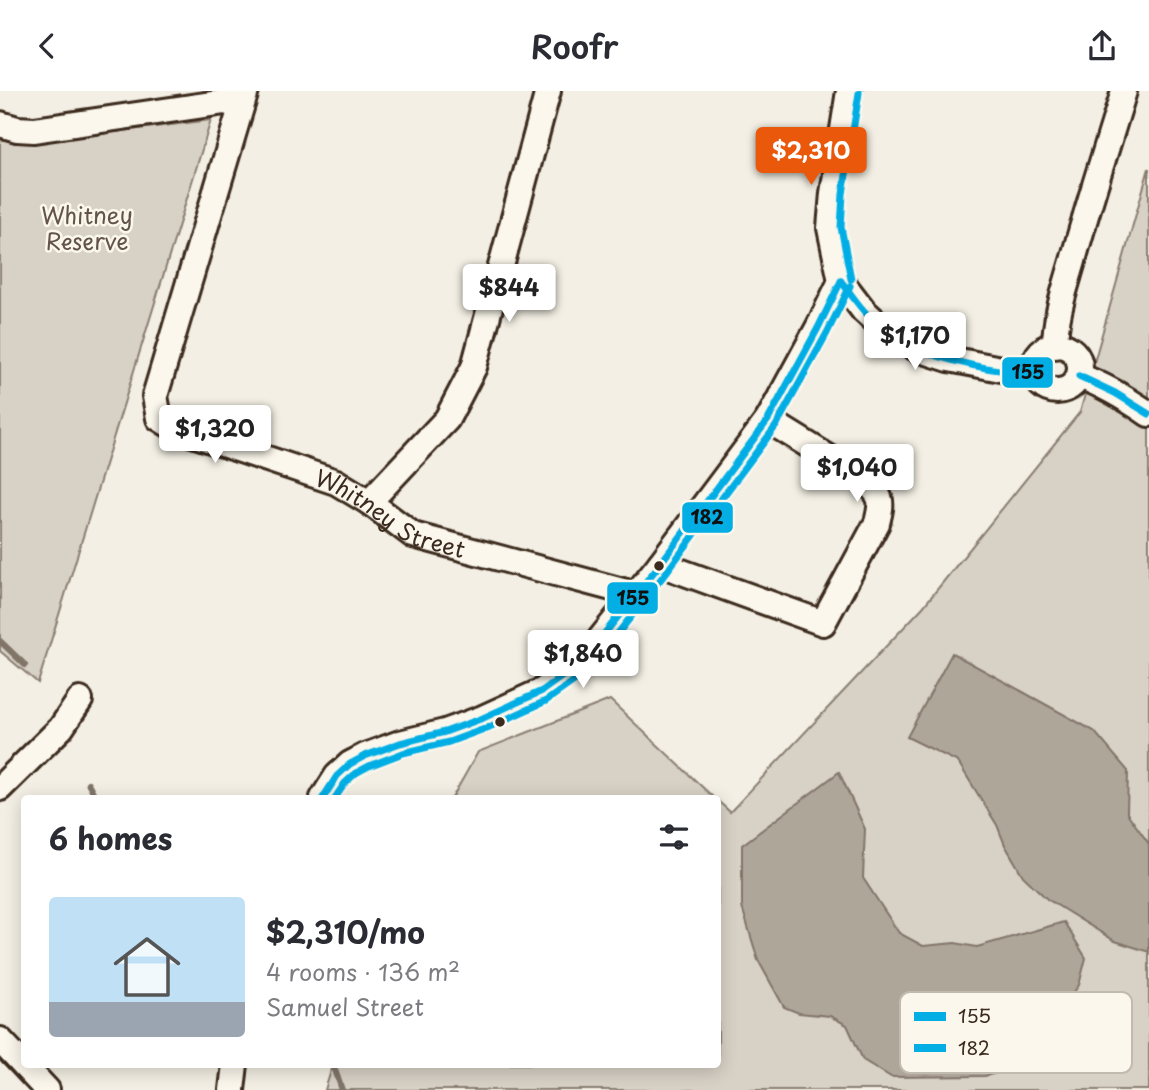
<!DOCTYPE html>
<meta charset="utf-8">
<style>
:root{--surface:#fff;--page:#f7f7f7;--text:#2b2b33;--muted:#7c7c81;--accent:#ea580c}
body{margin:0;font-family:"Playpen Sans",sans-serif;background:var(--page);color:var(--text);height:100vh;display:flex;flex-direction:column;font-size:26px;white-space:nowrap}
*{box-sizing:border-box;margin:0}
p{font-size:23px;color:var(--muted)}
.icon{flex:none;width:38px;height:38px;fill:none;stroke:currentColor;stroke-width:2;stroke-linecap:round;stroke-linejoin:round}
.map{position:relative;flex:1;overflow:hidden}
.sheet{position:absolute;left:21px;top:704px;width:700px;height:273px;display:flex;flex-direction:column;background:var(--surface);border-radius:7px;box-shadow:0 4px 18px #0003}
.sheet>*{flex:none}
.price{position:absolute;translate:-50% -60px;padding:0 16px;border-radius:7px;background:#fff;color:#222;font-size:23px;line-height:46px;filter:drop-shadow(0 2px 4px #0008)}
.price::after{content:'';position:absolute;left:50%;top:42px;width:21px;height:16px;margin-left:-10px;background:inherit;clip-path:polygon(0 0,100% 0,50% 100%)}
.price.active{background:var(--accent);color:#fff}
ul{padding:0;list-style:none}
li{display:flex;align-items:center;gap:21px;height:175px;padding:0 28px}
li span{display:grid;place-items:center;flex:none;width:196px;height:140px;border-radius:7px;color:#555}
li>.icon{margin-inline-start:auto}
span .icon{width:84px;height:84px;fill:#fffc;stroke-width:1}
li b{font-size:30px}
h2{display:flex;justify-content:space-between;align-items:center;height:84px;padding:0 28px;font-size:30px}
header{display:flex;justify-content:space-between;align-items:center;height:91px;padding:0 28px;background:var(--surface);font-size:32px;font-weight:600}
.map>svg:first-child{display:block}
</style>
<header><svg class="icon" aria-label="back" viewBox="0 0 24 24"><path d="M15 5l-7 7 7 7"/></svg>Roofr<svg class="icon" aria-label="share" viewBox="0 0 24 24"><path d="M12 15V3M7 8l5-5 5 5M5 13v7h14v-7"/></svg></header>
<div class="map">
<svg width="1149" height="999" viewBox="0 0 1149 999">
<rect width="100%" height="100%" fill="#f3efe4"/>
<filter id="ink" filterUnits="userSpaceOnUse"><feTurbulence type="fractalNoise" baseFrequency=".0143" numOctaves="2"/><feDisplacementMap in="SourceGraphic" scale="14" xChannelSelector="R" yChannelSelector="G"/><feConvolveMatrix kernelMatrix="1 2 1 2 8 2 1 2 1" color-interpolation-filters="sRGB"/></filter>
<g filter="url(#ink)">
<!-- green -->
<path fill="#d8d1c6" stroke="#8a7e72" stroke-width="2" d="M211,29L38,592L0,560V38L50,49Z
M1149,77V999H325L333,973H718V710L730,721L923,516L1080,321Z
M610,609L714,707H452L478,661Z"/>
<!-- water -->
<path fill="#afa69a" stroke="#817468" stroke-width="2" d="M952,562L1094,640L1128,680L1127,722L1149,753V861L1115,850L1047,808L1023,785L1005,754L997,734L958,671L907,646Z
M839,681L865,738L863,787L899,842L923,855L955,852L977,856L1064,831L1086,867L1079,894L1055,927L1036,956L1009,979L985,985L891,986L863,969L847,934L830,925L799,922L784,916L758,869L742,816V754Z"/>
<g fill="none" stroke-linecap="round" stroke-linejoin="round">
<!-- stream -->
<path stroke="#817468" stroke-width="6" d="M0,550L25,574
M88,692L96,707
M333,973L342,999"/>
<defs>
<g id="minor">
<path id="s1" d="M246,0L155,305L159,327L175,337L336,391L369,411L413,444L634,503"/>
<path d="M849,0L833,102L830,137L841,190L864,220L887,241L918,258L949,268L1022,282H1035"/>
<path d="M0,33L17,38L34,39L225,11L241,15"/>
<circle cx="1057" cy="277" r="23"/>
<path d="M1055,255C1055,226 1065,198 1073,170C1088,113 1107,57 1124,0"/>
<path d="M1079,285C1104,294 1127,308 1149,323"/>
<path d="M369,411L447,328L474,276L548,0"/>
<path d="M660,473L823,532L877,432C883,408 882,406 865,389L768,329"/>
<path d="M0,697L61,637L80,609"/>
<path d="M323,707L337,685L350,673L365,665L400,652L445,641L483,627L542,600L571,579L589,562L660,473L768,329L818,237L841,190"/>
<path d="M0,949L47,999"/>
<path d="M232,999L235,973"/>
</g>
</defs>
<!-- minor casing -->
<use href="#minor" stroke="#3b2a1e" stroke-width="30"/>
<!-- minor -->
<use href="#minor" stroke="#fbf7ec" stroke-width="24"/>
<defs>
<path id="bus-1" d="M841,190C853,206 864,223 880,236C918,266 988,281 1035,282
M1079,285L1115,302L1149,323
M323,707L337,685L350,673L365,665L400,652L445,641L483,627L542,600L571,579L589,562L660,473L768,329L818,237L841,190"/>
<path id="bus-2" d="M851,188L841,136L843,103L859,2
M335,707L345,692L356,682L369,675L403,662L449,651L487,637L546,610L577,588L596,570L668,479L776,335L827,242L850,195"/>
</defs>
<!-- bus-1 casing -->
<use href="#bus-1" stroke="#fbf7ec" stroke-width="12"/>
<!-- bus-2 casing -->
<use href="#bus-2" stroke="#fbf7ec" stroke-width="12"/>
<!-- bus-1 -->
<use href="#bus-1" stroke="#03aee5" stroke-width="7"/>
<!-- bus-2 -->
<use href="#bus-2" stroke="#03aee5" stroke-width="7"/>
</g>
</g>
<!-- markers -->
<g fill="#3b2a1e" stroke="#fbf7ec" stroke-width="2.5">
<circle cx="659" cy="475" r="6"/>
<circle cx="500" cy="631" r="6"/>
</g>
<g text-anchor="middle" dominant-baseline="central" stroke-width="5" stroke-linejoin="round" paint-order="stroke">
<!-- park labels -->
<g font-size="23" fill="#625448" stroke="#fbf7ec">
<text x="87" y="123">Whitney<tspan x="87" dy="26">Reserve</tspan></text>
</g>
<!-- street labels -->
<g font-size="23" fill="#3b2a1e" stroke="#fbf7ec">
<text stroke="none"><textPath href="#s1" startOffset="593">Whitney Street</textPath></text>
</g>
</g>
<!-- legend -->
<rect x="900" y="901" width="232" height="81" rx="10" fill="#fbf7ec" stroke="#c1baae" stroke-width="2"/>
<rect x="914" y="921" width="32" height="9" fill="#03aee5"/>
<rect x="914" y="953" width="32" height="8" fill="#03aee5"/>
<g font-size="19" fill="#3b2a1e">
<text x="958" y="932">155</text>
<text x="958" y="964">182</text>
</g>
<g stroke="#fbf7ec" stroke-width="2.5">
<rect x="1001" y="265" width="53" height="33" rx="7" fill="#03aee5"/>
<rect x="681" y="410" width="53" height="33" rx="7" fill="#03aee5"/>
<rect x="606" y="490" width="53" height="34" rx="7" fill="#03aee5"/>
</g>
<g font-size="19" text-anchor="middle" font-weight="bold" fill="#111">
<text x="1028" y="288">155</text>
<text x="707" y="433">182</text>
<text x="633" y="514">155</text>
</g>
</svg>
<b class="price active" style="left:811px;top:96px">$2,310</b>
<b class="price" style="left:509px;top:233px">$844</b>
<b class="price" style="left:915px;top:281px">$1,170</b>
<b class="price" style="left:215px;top:374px">$1,320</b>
<b class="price" style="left:857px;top:413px">$1,040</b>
<b class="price" style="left:583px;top:599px">$1,840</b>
<section class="sheet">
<h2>6 homes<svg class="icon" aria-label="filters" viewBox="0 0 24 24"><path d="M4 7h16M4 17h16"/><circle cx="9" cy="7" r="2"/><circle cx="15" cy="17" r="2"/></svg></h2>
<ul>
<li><span style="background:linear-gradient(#bfe0f5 75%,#9aa5b1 0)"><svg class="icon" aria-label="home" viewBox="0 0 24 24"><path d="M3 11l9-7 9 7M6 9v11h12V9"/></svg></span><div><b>$2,310/mo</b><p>4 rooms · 136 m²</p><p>Samuel Street</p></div></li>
</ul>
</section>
</div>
